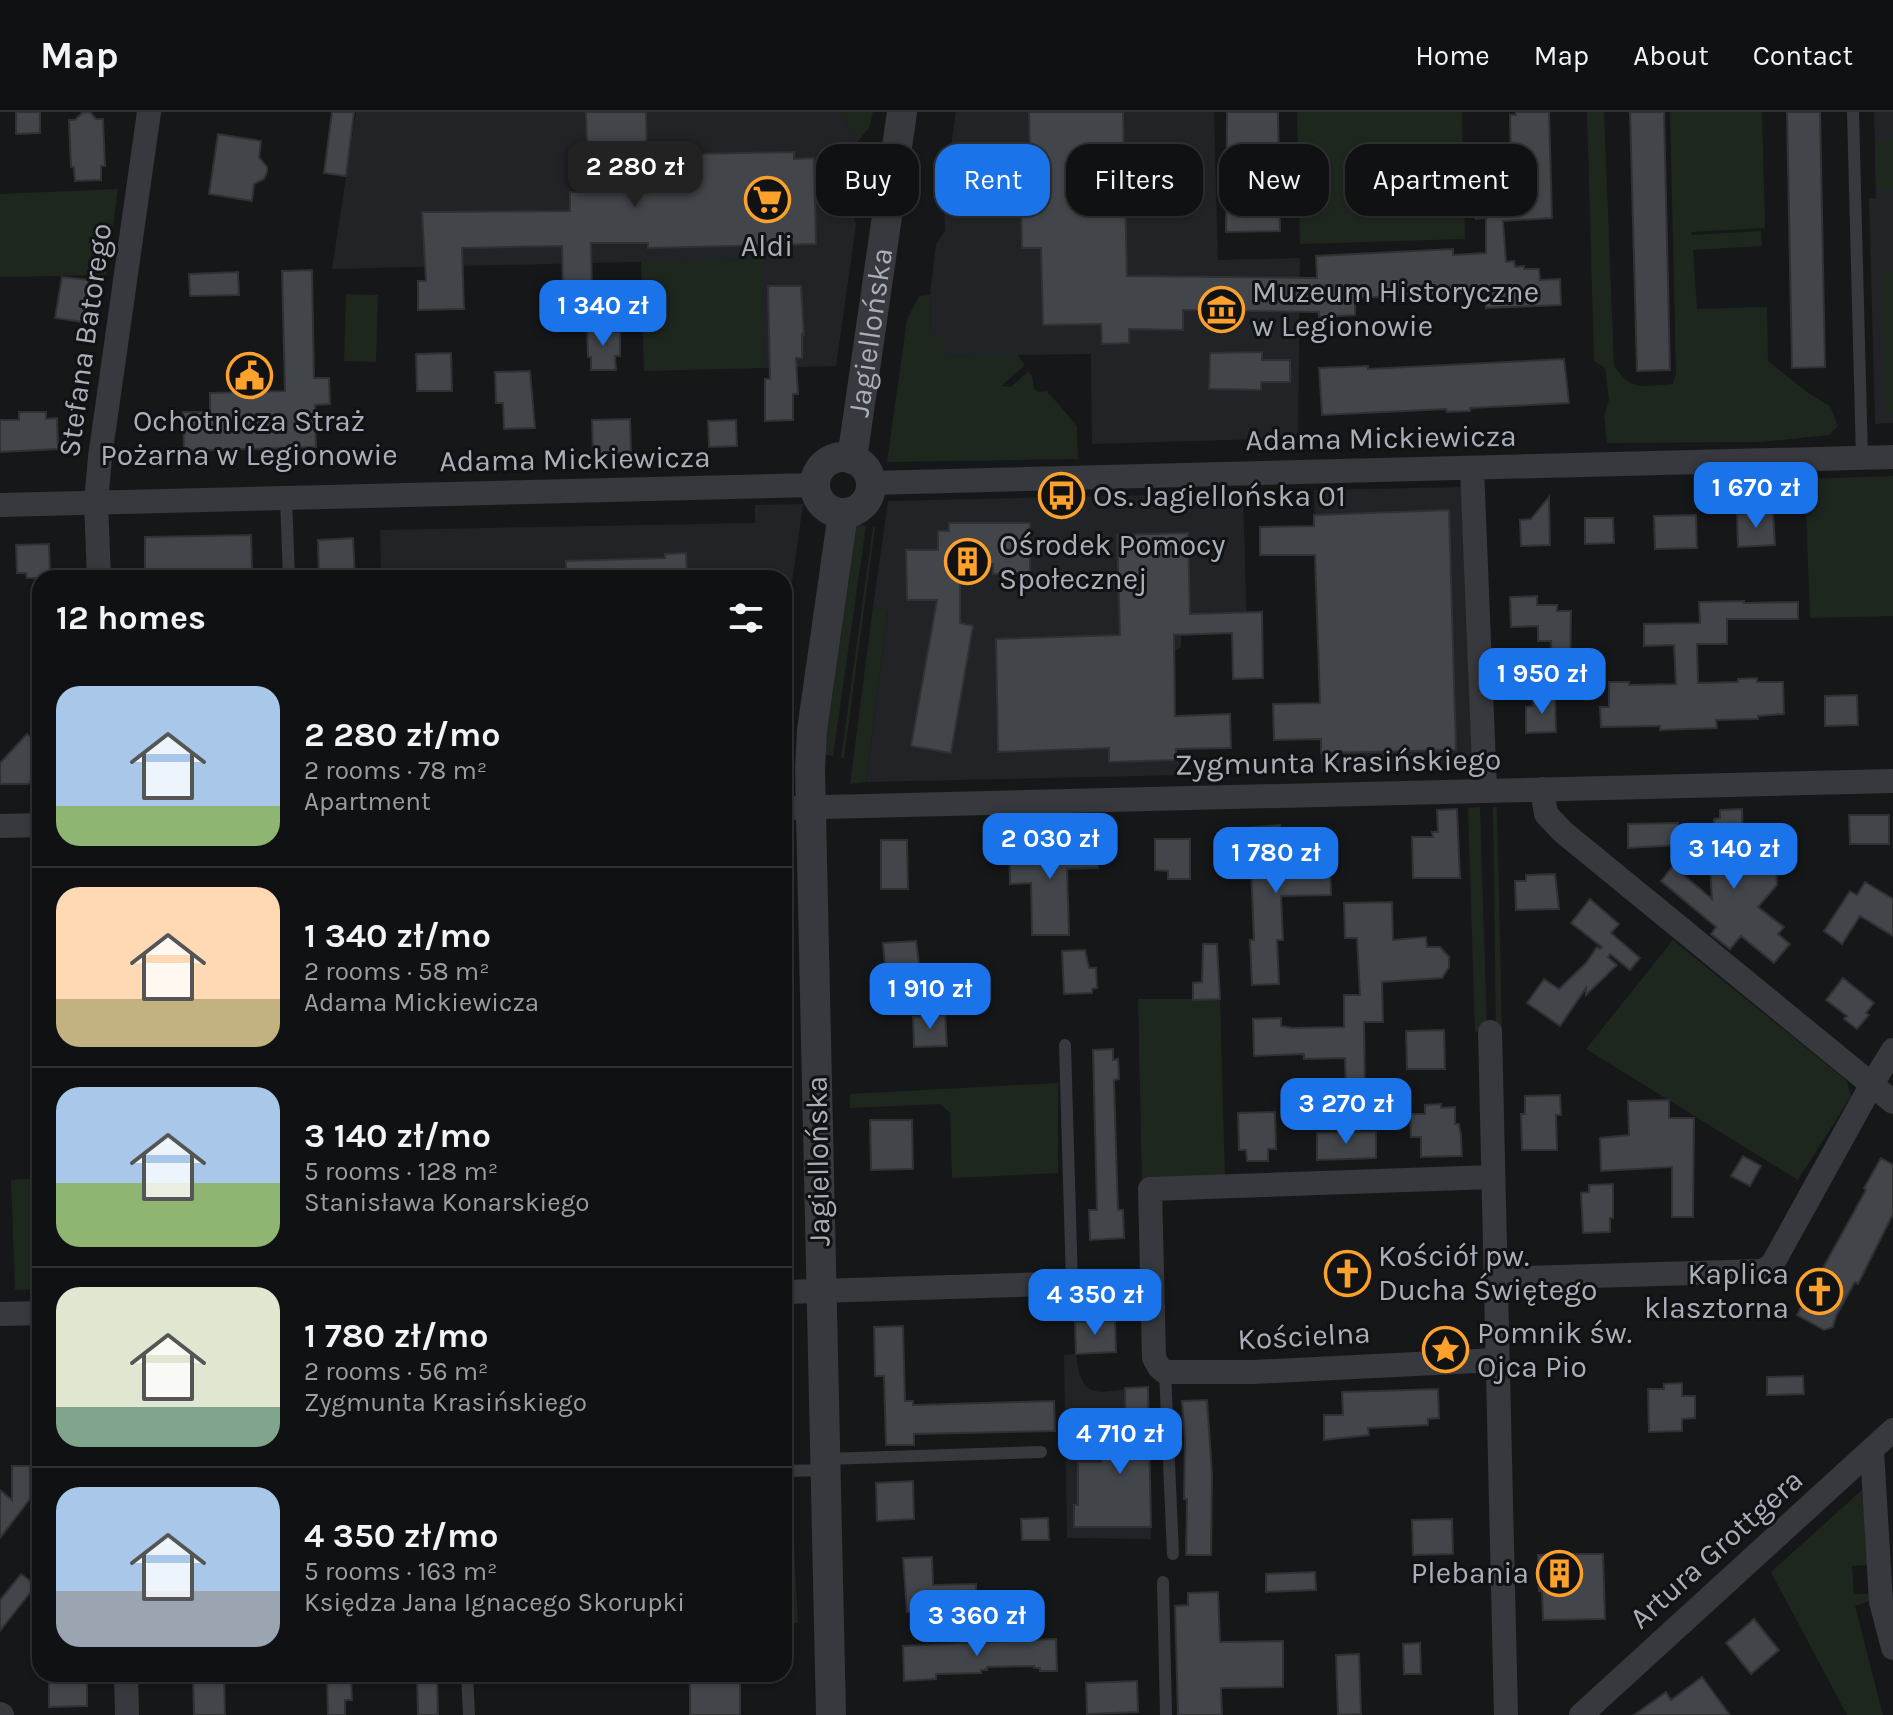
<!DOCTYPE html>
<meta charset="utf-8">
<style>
:root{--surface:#101113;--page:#1e1f21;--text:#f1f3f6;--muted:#9c9da0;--line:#303133;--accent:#1a73e8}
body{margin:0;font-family:Karla,sans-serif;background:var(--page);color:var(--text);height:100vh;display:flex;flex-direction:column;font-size:30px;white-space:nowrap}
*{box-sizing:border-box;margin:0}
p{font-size:26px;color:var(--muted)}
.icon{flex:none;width:44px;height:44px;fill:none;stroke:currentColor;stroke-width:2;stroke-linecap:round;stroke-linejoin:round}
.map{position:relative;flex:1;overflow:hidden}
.drawer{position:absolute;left:32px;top:458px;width:760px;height:1112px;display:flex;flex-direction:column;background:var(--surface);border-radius:24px;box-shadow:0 2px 6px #0004,0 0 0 2px var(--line)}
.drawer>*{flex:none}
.banner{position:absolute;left:816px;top:32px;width:760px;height:72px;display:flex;gap:16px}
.price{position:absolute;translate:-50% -68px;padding:0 18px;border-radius:16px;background:var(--accent);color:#fff;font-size:26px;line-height:52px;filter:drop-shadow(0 2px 4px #0008)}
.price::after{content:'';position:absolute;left:50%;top:48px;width:24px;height:18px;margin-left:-12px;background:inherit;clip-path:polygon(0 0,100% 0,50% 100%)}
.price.active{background:#222;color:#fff}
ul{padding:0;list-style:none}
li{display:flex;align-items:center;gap:24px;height:200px;padding:0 24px}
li+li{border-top:2px solid var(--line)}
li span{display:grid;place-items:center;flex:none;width:224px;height:160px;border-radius:24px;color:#555}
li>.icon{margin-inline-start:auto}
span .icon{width:96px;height:96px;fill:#fffc;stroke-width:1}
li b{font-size:34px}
h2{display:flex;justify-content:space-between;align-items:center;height:96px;padding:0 24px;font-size:34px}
.chip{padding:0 28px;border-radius:24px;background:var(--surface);box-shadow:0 2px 6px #0004,0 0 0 2px var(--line);font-size:28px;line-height:72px}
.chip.active{background:var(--accent);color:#fff}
header{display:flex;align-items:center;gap:48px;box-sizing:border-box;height:112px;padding:0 40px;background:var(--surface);border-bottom:2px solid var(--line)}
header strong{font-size:38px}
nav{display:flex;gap:44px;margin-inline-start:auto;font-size:28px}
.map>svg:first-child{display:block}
</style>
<header>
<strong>Map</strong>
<nav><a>Home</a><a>Map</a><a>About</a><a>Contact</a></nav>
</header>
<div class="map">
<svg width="1893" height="1603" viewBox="0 0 1893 1603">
<rect width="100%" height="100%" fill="#161719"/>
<!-- built -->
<path fill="#222326" d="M356,0H839L858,29L851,45L847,80L856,113L836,254L765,256L762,147L332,157Z
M956,0H1214L1218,148L1300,146L1298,326L1092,332L1091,242L943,244L931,225L930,183L936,132L945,119L944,81Z
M1874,0H1893V311L1875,312L1869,86L1876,87Z
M1464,375L1475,656L1321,660L1314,378Z
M1243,381L1247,521L1181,523V535L1174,539L1176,648L1184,654L1185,663L866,670L888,499L873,495L888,389Z
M803,392L784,527V466H381L380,418L755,411V393Z
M1076,1242L1079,1261L1084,1272L1091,1278L1101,1280L1148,1275L1151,1427L1067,1426L1064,1243Z
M790,1277L794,1433L784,1434V1278Z"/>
<!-- green -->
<path fill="#1e271e" d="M839,0H873L869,16L858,29Z
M1297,0H1462L1465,127L1300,132Z
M1587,0H1604L1614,254C1632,280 1644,274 1673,272L1676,262L1670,0H1762L1765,116L1691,120L1692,123L1761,119L1762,134L1693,138L1697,197L1767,195L1768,249L1808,281L1830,294L1838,314L1829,323L1762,330L1607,331L1604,304L1609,288L1605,256L1594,249Z
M1875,28H1893V76L1876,77Z
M118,77L106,163L0,165V82Z
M763,147L765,256L644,259L641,149Z
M1893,160V302H1885L1881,161Z
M346,182L378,183L376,250L344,249Z
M930,183L931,225H942L943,244L1017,242L1025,253L1001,274L1011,275L1028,260L1032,264L1034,277L1040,280L1047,279L1077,314L1078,347L887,350L907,207L919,184Z
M1893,364V504L1810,506L1805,367Z
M855,412L866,414L833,644L821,642Z
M873,415H875L844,646H841Z
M873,495L888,499L866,670L850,672Z
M1480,695L1487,919L1475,920L1468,696Z
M1493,695H1497L1502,920H1496Z
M1673,828L1847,969L1851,984L1798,1068L1586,937Z
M1138,887H1220L1225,1069L1142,1072Z
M1058,971V1061L952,1066L950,1001L940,992L850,996V982Z
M40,1066V1177L15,1178L11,1068Z
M1862,1378L1869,1453L1852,1454L1854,1482H1870V1489L1855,1494L1883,1603H1847L1771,1460Z
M794,1433L798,1511H784V1434Z"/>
<!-- building -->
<path fill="#424549" stroke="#303135" stroke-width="2" d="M16,0H40V21L16,22Z
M90,0L96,7H103L105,54H101V68L75,69L74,55H71L69,8H75L82,1Z
M332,0H354L346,64L324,61Z
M586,0H646L647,43L794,40V47L814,46L816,132L648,136V131H591L592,178H563L562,134L462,136L464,197L418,198V169H426L422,100L570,99V80H588Z
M1029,0H1123L1127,164L1317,166L1316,144L1453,137V143L1486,141V106L1476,107L1475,73H1487V62H1511L1510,3H1516V0H1549L1552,106L1503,109L1506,150L1514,149L1515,155L1524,154V157H1539L1540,168L1560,167L1561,193L1486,196L1485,180L1355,186V203L1319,205V200L1183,198V218L1129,217V231L1102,232L1101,212L1043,213L1041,136H1022L1020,42H1030Z
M1227,0H1278L1280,119L1226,120Z
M1630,0H1664L1670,258L1637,259Z
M1787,0H1820L1825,255L1792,256Z
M218,22L261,29L259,45L267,55V60L264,67L254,72L252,89L209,82Z
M312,158L314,266H329L330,292L315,293L316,335L184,339L183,300H210V281L285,279L282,159Z
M238,160L239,183L190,184L189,162Z
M62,165L89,168L83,210L55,206Z
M768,174H801L804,223L802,222V246H796L798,282H793V308L765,309V267H770Z
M587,214H606V220H620V244H615L616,258H591V245H588Z
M1262,240V248H1290V270H1261V278L1209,277L1210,241Z
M451,241L452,279H417L416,242Z
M1564,247L1569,291L1470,296V299L1447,300L1446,297L1322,303L1319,256L1368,254V257Z
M530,259L535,316L504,317L503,291H496L495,260Z
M19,300H46V307L57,306L58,337L0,340V308H19Z
M630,307L631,341L593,342L592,308Z
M736,308L737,334L709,335L708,309Z
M1549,385L1550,433L1521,434L1520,408L1531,407Z
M1449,398L1456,638L1321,641V627L1274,628L1273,592L1320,591L1315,443H1260V415L1314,414V403Z
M1773,400L1775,433L1738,435L1737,402Z
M1696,403L1697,436L1655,437L1654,404Z
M1585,406H1613L1614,431L1585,432Z
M949,411H1030V462H993V452H983L982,462H960V511L973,514L951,641L911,634L937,488H907L906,438H938V419H949Z
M1188,421L1190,502L1262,500L1263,566L1233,567L1232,521L1174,523L1175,604L1230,602L1231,636L1176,637V648L1109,650V636L998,640L996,527L1120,523L1117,423Z
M251,423L252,457L145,459V425Z
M353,426L355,466H319L318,428Z
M49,432L50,460H47V466H27L26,461H17L16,433Z
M686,441L687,466H566V449L665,446V442Z
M1537,484V493H1557V499H1571L1570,564H1552L1551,529H1538V514L1511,515L1510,485Z
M1744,489V491L1798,490V507H1727V532H1697L1698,571L1738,570V567L1757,566V570H1783L1784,602L1758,604V607L1716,608L1717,616L1660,618V614L1601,615L1600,595H1609V570H1629V573L1676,572L1674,533L1644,534V512L1700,511L1699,490Z
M1857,583L1858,613L1825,614V584Z
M1555,584L1556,620L1526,621V595L1533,594V585Z
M40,615V660L28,672H0V651L27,622L31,625Z
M1457,697L1460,766H1413L1412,725H1433L1432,720H1438L1437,698Z
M1742,697L1743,733H1751L1752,753L1776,751L1777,773L1758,795L1784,815L1778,822L1790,832L1774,851L1741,824L1730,837L1711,822L1716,815L1661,769L1673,754L1712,787L1709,735L1715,734L1714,707L1720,706V698Z
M1849,703H1889V732H1850Z
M1678,711V733L1628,736V712Z
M1280,713L1283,751L1330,749L1331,783L1281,784L1283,828H1277L1279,872L1252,873L1250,828H1254L1251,755L1247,756L1244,716Z
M1155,727H1190V767H1168V759L1155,758Z
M881,728H907L908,777H881Z
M1097,729L1098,756L1067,757L1069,823H1032L1031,771L1010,772L1009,732H1030V738L1070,737L1069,730Z
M1555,762L1559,797L1516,798L1515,769H1526V763Z
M1865,770L1893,787V824L1860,804L1842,832L1824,819L1850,779L1857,783Z
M1590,787L1619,812L1611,821L1640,846L1630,858L1610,842L1608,845L1617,853L1586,883V876L1560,914L1527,891L1544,867L1559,877L1586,851L1597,835L1600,837L1602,835L1571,811Z
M1392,790L1393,828L1426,825L1427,835H1440L1449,845V855L1442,866L1382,870L1383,910H1364L1365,983H1346L1345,946L1304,947V942L1254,944L1253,907L1281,906V914L1293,916L1344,915V883H1360L1357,826H1345L1344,791Z
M916,829L922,875L887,876L883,831Z
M1203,832H1217L1220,887L1193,888V871L1202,870Z
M1085,838L1089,856H1096L1097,876L1092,877V881L1064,882L1062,839Z
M1843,866L1874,891L1866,901L1869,903L1857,917L1844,907L1847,904L1826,888Z
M945,903L947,934L914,935L913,905Z
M1444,918L1445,957H1407L1406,919Z
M1113,937V948L1118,947L1119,967L1114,968L1116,1036L1118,1098H1123L1124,1126L1090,1128L1089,1098H1097L1093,938Z
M1560,983L1561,1003H1556L1557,1038H1522L1521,1002H1525V984Z
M1669,988V1006H1694L1693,1105H1672V1055L1601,1059L1600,1026L1629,1023L1628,989Z
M1441,992V996L1455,995V1012H1459L1461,1024L1462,1044L1421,1045V1025H1411L1410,1002H1425V993Z
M1275,1000L1276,1037H1268V1049H1247L1246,1038H1239L1238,1001Z
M870,1008H912L913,1057L871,1058Z
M1376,1020V1046L1317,1048V1021Z
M1743,1044L1761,1054L1750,1074L1731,1064Z
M1881,1046L1893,1053V1102L1858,1172L1855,1170L1836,1204L1833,1215L1824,1218L1797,1203L1866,1078L1864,1076Z
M1613,1072V1106H1610V1120L1583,1121L1581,1081L1589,1080V1073Z
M1115,1209L1116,1240L1076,1242L1075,1210Z
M903,1214L905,1289H913V1293L1054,1289L1055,1319L914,1322V1333H886L884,1264H875L874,1215Z
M1803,1264L1804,1282L1767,1283V1265Z
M1682,1271V1284H1695V1306L1682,1307V1319L1649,1320L1648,1277H1664V1272Z
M1148,1275L1151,1415H1074V1393H1078V1350H1101V1345H1126L1125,1276Z
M1438,1277L1439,1306L1428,1307V1313L1368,1316L1369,1323L1324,1328V1303H1343L1342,1280Z
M1207,1288L1212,1363L1211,1443H1186L1187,1387H1184L1185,1327L1182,1289Z
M12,1354H30V1387L0,1426V1378L12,1388Z
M913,1369L914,1407L877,1409L876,1371Z
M1048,1406L1049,1428H1022L1021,1407Z
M1452,1407L1453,1442L1413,1443L1412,1408Z
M1581,1442H1603L1605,1507L1543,1508L1542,1479H1539L1538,1443Z
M932,1445L933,1473L976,1472L977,1499L907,1500L903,1446Z
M1315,1460L1316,1478L1266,1480V1462Z
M21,1462L36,1473L0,1519V1488Z
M1218,1480L1220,1530L1283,1529V1575L1221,1576L1222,1603H1178L1175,1494L1188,1493V1481Z
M1754,1507L1779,1538L1751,1562L1726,1531Z
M1056,1527L1057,1559H1040V1556H1034V1554L987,1555V1558H981V1561L936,1562V1567L904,1569L903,1534Z
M1420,1531L1421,1562H1404L1403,1532Z
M1359,1542L1361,1602L1338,1603L1336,1543Z
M49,1562L87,1564V1594L49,1595Z
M193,1562H224L225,1603H194Z
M417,1562H437L438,1603H418Z
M690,1562H740V1603H690Z
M351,1565L352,1588H345V1603H328L327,1566Z
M1702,1565L1730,1603H1634L1666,1580L1671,1588Z
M1137,1569L1138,1600L1087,1602L1086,1571Z"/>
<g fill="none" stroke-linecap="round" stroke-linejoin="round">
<!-- service -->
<path stroke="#37393e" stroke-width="12" d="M1853,0L1862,346
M286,386L289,466
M1065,933L1072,1171
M1165,1260L1173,1442
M825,1347L1041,1340
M784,1359L825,1358
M1163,1470L1166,1603
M467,1562L469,1603"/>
<!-- minor -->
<path stroke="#37393e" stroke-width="24" d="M1472,356L1485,678
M870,371L1893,345
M0,393L815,373
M99,466L96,391L100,345L149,0
M1542,677L1546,702L1563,720L1893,990
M784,696L1893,669
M0,714L40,713
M1490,920L1506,1603
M1492,1065L1150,1077L1154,1246L1159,1255L1165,1260H1253L1496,1248
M1494,1167L1762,1159L1772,1153L1872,972L1893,938
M784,1180L1151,1169
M0,1202L40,1201
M1872,1339L1881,1490L1893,1536
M126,1562L127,1603
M0,1602L2,1603
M1581,1603L1893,1318"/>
<!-- tertiary -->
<g stroke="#37393e" stroke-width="30">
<circle cx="843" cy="373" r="28"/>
<path id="s1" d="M852,347L902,0"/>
<path d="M831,1603L810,657L812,618L843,401"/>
</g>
</g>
<!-- icons -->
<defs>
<symbol id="supermarket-ring" viewBox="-11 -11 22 22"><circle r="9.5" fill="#111214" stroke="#fca12b" stroke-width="1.5"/><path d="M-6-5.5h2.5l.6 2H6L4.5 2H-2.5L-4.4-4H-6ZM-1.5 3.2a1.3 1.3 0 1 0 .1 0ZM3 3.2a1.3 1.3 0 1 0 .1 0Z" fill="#fca12b"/></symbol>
<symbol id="museum-ring" viewBox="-11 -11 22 22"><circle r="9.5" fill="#111214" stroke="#fca12b" stroke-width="1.5"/><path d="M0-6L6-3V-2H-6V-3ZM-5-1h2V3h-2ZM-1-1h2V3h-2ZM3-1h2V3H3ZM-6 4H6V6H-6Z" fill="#fca12b"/></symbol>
<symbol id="civic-ring" viewBox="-11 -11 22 22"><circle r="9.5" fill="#111214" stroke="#fca12b" stroke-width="1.5"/><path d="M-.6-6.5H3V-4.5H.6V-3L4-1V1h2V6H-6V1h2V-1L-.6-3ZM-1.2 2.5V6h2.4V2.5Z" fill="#fca12b"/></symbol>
<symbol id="bus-ring" viewBox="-11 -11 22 22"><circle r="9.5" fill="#111214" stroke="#fca12b" stroke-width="1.5"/><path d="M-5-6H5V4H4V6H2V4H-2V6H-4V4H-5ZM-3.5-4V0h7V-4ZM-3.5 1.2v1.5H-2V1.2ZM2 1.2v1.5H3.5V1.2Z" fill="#fca12b"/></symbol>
<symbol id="building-ring" viewBox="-11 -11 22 22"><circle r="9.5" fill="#111214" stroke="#fca12b" stroke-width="1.5"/><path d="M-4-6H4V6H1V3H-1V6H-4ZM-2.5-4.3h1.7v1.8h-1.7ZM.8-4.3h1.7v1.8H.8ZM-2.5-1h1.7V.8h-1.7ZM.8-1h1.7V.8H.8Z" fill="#fca12b"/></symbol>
<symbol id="church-ring" viewBox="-11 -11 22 22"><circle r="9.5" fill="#111214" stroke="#fca12b" stroke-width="1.5"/><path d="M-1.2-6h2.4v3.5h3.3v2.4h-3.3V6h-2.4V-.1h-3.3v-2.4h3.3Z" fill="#fca12b"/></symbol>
<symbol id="sight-ring" viewBox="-11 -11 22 22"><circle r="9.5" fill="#111214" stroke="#fca12b" stroke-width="1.5"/><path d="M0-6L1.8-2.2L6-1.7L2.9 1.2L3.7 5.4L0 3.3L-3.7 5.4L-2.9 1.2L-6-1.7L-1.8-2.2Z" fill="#fca12b"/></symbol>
</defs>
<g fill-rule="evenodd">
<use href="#supermarket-ring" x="742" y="62" width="51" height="51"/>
<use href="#museum-ring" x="1196" y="172" width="51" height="51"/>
<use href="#civic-ring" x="224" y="238" width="51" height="51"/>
<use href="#bus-ring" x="1036" y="358" width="51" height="51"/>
<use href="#building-ring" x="942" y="424" width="51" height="51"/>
<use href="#church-ring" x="1322" y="1136" width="51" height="51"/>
<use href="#church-ring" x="1794" y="1154" width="51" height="51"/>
<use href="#sight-ring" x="1420" y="1212" width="51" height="51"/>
<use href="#building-ring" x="1534" y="1436" width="51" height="51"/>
</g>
<g text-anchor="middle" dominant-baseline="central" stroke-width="6" stroke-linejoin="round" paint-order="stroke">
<!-- poi labels -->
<g font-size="30" fill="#a8afb9" stroke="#111214" text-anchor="start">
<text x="767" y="134" text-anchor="middle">Aldi</text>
<text x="1252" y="180">Muzeum Historyczne<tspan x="1252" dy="34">w Legionowie</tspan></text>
<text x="249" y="309" text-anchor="middle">Ochotnicza Straż<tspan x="249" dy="34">Pożarna w Legionowie</tspan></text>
<text x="1093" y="384">Os. Jagiellońska 01</text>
<text x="999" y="433">Ośrodek Pomocy<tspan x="999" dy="34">Społecznej</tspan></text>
<text x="1378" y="1144">Kościół pw.<tspan x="1378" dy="34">Ducha Świętego</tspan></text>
<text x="1789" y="1162" text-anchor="end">Kaplica<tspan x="1789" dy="34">klasztorna</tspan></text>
<text x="1477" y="1221">Pomnik św.<tspan x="1477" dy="34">Ojca Pio</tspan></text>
<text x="1529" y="1461" text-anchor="end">Plebania</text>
</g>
<!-- street labels -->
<g font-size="30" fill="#a8afb9" stroke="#111214">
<text stroke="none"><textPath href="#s1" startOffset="128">Jagiellońska</textPath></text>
<text transform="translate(85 228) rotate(-82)">Stefana Batorego</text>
<text transform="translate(1381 326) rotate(-1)">Adama Mickiewicza</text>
<text transform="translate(575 347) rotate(-1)">Adama Mickiewicza</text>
<text transform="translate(1338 650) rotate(-1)">Zygmunta Krasińskiego</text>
<text transform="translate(818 1049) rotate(-91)">Jagiellońska</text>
<text transform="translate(1304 1224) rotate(-3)">Kościelna</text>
<text transform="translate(1716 1437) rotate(-42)">Artura Grottgera</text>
</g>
</g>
</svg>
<b class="price active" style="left:635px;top:97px">2 280 zł</b>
<b class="price" style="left:603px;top:236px">1 340 zł</b>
<b class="price" style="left:1756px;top:418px">1 670 zł</b>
<b class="price" style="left:1542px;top:604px">1 950 zł</b>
<b class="price" style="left:1050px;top:769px">2 030 zł</b>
<b class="price" style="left:1734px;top:779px">3 140 zł</b>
<b class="price" style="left:1276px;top:783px">1 780 zł</b>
<b class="price" style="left:930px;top:919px">1 910 zł</b>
<b class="price" style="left:1346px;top:1034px">3 270 zł</b>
<b class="price" style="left:1095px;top:1225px">4 350 zł</b>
<b class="price" style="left:1120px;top:1364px">4 710 zł</b>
<b class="price" style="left:977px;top:1546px">3 360 zł</b>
<div class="banner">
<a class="chip">Buy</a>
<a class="chip active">Rent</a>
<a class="chip">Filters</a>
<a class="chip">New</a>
<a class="chip">Apartment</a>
</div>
<section class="drawer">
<h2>12 homes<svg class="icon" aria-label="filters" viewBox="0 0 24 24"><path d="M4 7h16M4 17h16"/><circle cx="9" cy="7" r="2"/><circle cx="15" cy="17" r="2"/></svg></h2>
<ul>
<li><span style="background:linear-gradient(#a9c7e8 75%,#8fb573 0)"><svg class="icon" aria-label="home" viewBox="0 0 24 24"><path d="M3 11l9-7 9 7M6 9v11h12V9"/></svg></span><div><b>2 280 zł/mo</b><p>2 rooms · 78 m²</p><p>Apartment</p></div></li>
<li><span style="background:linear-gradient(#ffd9b3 70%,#c2b280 0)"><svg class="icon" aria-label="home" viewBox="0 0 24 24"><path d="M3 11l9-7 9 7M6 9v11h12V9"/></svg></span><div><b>1 340 zł/mo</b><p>2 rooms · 58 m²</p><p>Adama Mickiewicza</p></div></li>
<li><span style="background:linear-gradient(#a9c7e8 60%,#8fb573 0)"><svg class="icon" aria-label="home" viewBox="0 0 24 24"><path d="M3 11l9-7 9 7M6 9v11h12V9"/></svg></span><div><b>3 140 zł/mo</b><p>5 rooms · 128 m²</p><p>Stanisława Konarskiego</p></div></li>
<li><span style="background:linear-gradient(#dfe7d0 75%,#7fa58c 0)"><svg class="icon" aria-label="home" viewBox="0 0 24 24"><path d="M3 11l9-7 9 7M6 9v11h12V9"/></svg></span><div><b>1 780 zł/mo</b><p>2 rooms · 56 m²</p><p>Zygmunta Krasińskiego</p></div></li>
<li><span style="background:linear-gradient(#a9c7e8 65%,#9aa5b1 0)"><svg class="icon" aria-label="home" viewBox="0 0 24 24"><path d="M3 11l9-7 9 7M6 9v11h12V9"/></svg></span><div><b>4 350 zł/mo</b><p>5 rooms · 163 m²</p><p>Księdza Jana Ignacego Skorupki</p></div></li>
</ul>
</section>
</div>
